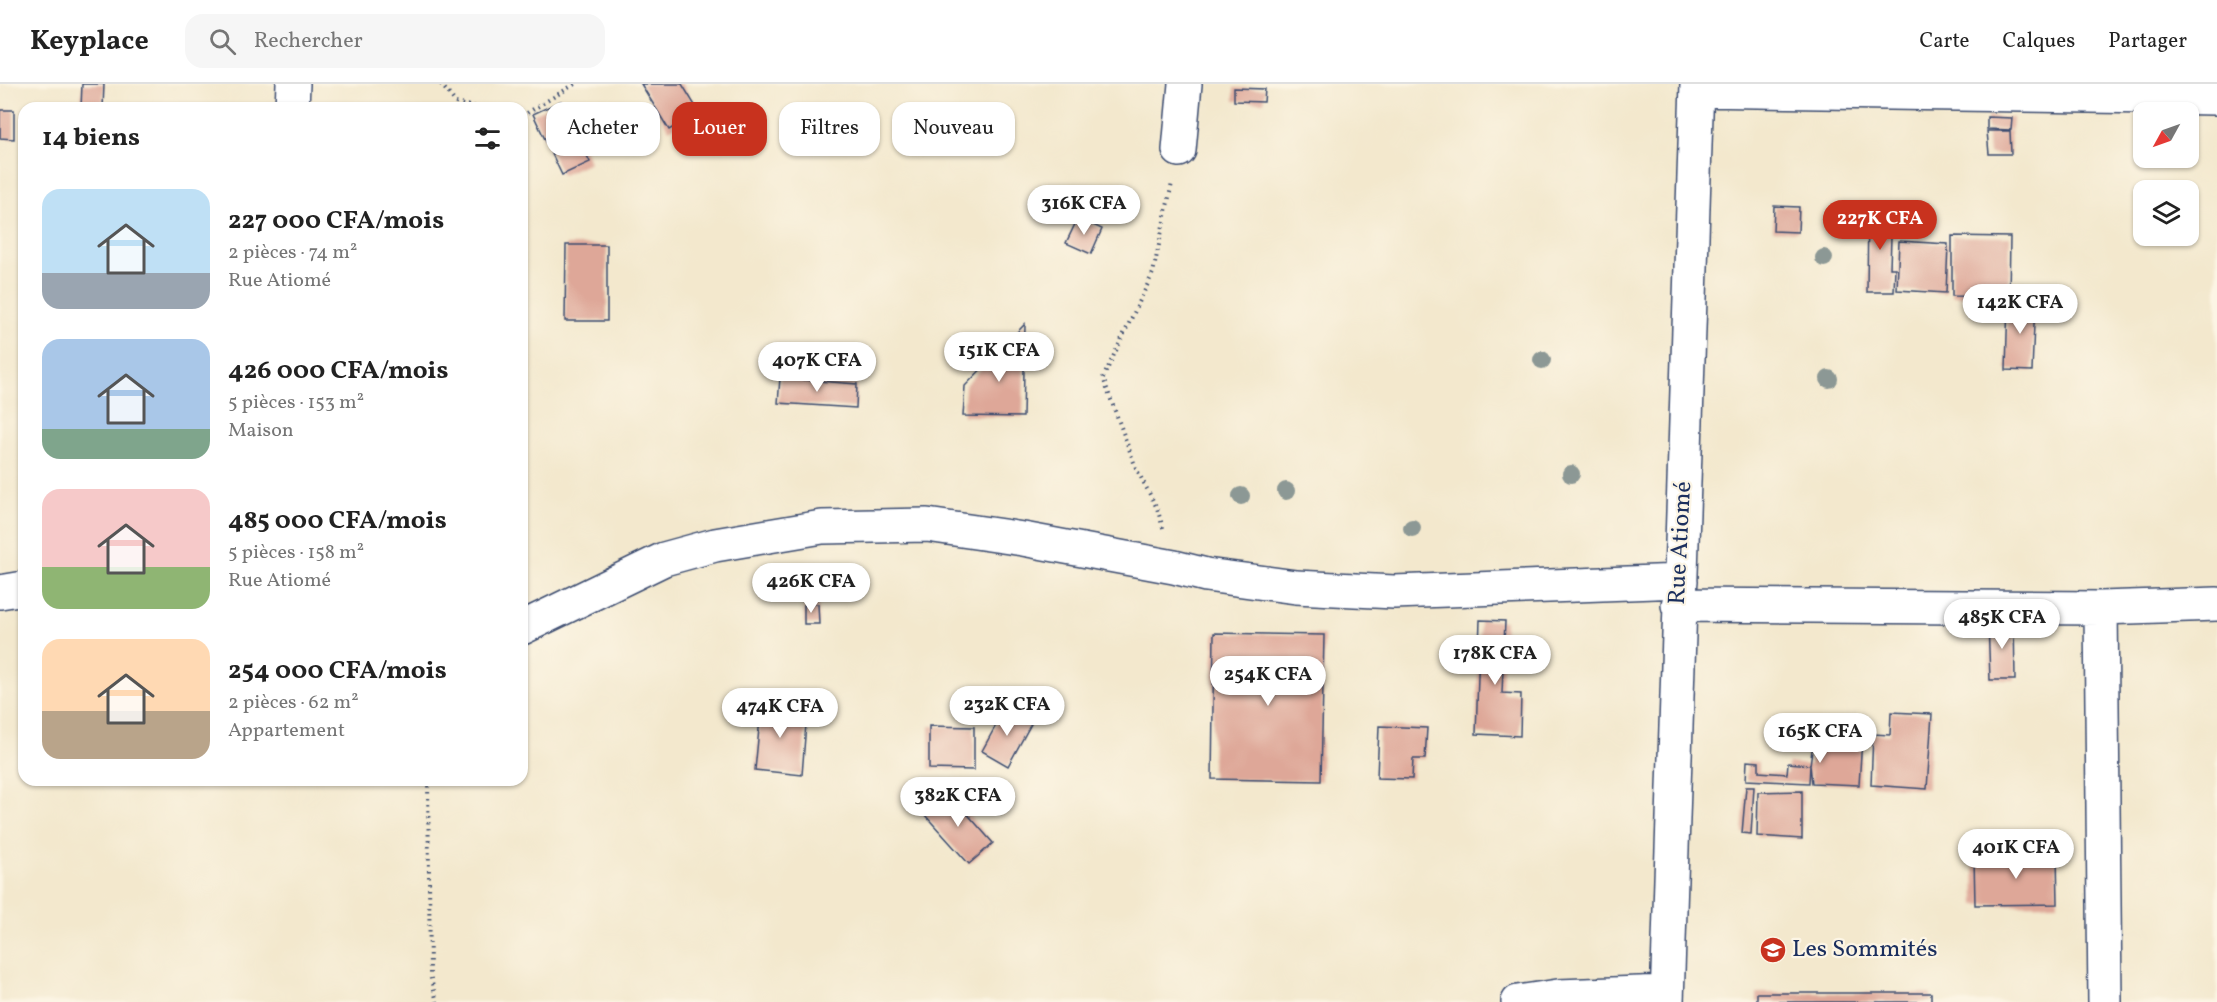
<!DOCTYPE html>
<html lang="fr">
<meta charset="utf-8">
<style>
:root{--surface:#fff;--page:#f6f6f6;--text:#222;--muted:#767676;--line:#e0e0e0;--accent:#c8321e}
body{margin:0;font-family:Vollkorn,serif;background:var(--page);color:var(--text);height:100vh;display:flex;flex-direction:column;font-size:22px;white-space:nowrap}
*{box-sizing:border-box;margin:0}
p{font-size:20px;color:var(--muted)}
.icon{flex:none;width:33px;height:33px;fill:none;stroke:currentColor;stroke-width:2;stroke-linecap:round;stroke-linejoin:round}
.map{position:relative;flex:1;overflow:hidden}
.drawer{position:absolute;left:18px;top:18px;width:510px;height:684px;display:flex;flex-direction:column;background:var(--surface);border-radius:18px;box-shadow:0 2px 4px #0004}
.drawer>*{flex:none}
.hud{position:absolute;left:546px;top:18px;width:570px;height:54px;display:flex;gap:12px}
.needle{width:39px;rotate:230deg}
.buttons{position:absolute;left:2133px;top:18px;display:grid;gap:12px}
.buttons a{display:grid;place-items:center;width:66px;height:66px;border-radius:12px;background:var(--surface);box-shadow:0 2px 4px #0004;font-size:30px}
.price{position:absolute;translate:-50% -51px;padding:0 14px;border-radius:21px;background:#fff;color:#222;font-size:20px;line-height:39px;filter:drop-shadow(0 2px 3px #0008)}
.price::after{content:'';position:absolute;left:50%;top:36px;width:18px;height:14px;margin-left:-9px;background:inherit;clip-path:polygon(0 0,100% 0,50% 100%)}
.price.on{background:var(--accent);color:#fff}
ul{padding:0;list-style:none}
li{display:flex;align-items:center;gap:18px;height:150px;padding:0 24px}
li span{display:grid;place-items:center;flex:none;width:168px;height:120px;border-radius:18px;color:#555}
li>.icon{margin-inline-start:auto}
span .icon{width:72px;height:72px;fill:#fffc;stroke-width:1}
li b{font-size:26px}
h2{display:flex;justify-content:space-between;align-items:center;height:72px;padding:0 24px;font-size:26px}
.pill{padding:0 21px;border-radius:18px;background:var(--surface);box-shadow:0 2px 4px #0004;font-size:21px;line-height:54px}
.pill.on{background:var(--accent);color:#fff}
header{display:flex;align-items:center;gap:36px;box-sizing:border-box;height:84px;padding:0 30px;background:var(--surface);border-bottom:2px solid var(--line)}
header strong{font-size:28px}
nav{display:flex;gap:33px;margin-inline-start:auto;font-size:21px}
.search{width:420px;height:54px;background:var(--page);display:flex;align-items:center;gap:15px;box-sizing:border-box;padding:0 21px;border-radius:18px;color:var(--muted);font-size:22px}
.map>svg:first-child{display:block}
</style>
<header>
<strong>Keyplace</strong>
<div class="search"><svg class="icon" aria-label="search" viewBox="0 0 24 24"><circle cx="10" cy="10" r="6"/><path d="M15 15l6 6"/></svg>Rechercher</div>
<nav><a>Carte</a><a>Calques</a><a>Partager</a></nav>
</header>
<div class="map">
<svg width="2217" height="918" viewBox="0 0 2217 918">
<rect width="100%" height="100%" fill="#fcf5e5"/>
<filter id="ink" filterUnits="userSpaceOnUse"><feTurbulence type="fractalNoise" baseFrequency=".0167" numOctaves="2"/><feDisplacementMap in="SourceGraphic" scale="12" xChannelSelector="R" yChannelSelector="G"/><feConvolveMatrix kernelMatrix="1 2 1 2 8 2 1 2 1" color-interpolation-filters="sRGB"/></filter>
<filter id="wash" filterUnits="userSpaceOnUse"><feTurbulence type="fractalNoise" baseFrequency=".008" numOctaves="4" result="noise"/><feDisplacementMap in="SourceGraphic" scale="24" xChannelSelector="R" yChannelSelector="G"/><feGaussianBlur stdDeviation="1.35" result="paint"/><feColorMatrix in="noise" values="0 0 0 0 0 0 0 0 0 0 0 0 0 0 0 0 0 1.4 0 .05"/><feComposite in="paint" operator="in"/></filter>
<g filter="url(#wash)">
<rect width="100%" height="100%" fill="#f3e8cd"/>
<g id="blocks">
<!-- building -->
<path fill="#dea798" d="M82,0H104L103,24H81Z
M641,0H682L699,28L669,46Z
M1234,4L1265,5L1264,18L1234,17Z
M561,17L590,78L562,91L533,30Z
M0,26H14V55L0,54Z
M1987,33L2012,34L2011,46L1987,45Z
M1987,47H2010L2011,70H1989Z
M1774,122L1799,123L1798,148L1773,147Z
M1868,126L1896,127L1895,153H1891L1890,184H1895L1894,208H1867Z
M1078,134L1102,145L1091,170L1066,159Z
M1952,152L2010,153L2009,213L1952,212Z
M1899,157L1948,160L1946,209L1897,206Z
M566,161H607V237H565Z
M2008,216L2035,217L2032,287L2006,286Z
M1025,240L1023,333L963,332L965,302Z
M780,294L857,300L856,324L778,319Z
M818,520L819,540H804V521Z
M1480,536L1505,537L1502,609L1521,610L1520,652L1476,650Z
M1988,536H2014L2015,596H1990Z
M1214,549L1324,551L1321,697L1212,695Z
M762,614L792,618L790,639L806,640L802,691L755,686Z
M1006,623L1032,638L1008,682L982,667Z
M1891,628L1932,630L1927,705L1871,701L1873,650L1890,651Z
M929,642L974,643V686L929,685Z
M1379,642L1427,644L1425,675H1413L1412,695L1377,694Z
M1814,652L1862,655L1859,701L1812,699L1810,681L1809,699L1746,696L1747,677L1759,678V688L1787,690L1788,679L1810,681Z
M1746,703H1754L1751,750L1742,749Z
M1802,707V755L1757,752L1758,708Z
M948,708L993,759L969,780L924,730Z
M2057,772L2058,820L1975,821L1974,773Z
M1757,909H1931V918H1757Z"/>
</g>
</g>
<g filter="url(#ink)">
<use href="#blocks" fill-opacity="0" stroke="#3b4b6f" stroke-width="1.5"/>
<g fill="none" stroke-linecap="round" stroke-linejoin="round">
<defs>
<path id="minor" d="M1697,6L2217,14
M292,24L293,0
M1179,66L1185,0
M0,508L24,504
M1678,521L2101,524L2217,520
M2101,524L2105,918
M522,544L664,475L715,461L822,443L927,441L1023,455L1174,483L1206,491L1296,503L1394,508L1681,497
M1518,918L1558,912L1667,908
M1667,918L1697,0"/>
</defs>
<!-- minor casing -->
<use href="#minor" stroke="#3b4b6f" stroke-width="36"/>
<!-- path -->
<path stroke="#3b4b6f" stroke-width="4" stroke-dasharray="1.5 4.5" stroke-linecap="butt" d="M441,0L456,19L482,24
M522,32L575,0
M1163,444L1157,424L1136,384L1103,294L1153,189L1172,99
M428,696L430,891L437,918"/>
<!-- minor -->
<use href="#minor" stroke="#fff" stroke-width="33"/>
</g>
<!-- trees -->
<g fill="#8c9895">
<circle cx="1824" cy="174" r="9"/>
<circle cx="1542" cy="276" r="9"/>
<circle cx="1829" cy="295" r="9"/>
<circle cx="1571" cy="390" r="9"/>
<circle cx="1286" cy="407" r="9"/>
<circle cx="1241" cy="412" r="9"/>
<circle cx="1412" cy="444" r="9"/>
</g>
</g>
<!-- icons -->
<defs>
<symbol id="school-disc" viewBox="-11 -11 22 22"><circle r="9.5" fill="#c8321e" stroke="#fcf5e5"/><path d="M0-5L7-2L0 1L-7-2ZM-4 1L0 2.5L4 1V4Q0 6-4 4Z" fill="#fff"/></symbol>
</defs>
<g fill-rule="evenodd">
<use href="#school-disc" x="1758" y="851" width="30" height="30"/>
</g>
<g text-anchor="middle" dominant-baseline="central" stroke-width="4.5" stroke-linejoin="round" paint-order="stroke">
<!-- street labels -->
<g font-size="24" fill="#1b2f5e" stroke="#fcf5e5">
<text transform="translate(1681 459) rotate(-87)">Rue Atiomé</text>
</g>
<!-- poi labels -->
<g font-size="24" fill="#1b2f5e" stroke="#fcf5e5" text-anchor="start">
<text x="1792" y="866">Les Sommités</text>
</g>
</g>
</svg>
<div class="buttons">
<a><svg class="needle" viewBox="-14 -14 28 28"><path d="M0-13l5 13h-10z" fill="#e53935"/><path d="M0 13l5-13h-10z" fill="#767676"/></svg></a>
<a><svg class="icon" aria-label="layers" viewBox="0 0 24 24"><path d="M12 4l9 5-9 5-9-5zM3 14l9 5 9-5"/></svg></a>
</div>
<b class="price" style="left:1084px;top:152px">316K CFA</b>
<b class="price on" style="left:1880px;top:167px">227K CFA</b>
<b class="price" style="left:2020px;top:251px">142K CFA</b>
<b class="price" style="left:999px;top:299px">151K CFA</b>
<b class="price" style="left:817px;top:309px">407K CFA</b>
<b class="price" style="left:811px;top:530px">426K CFA</b>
<b class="price" style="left:2002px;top:566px">485K CFA</b>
<b class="price" style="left:1495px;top:602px">178K CFA</b>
<b class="price" style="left:1268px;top:623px">254K CFA</b>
<b class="price" style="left:1007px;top:653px">232K CFA</b>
<b class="price" style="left:780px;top:655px">474K CFA</b>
<b class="price" style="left:1820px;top:680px">165K CFA</b>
<b class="price" style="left:958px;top:744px">382K CFA</b>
<b class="price" style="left:2016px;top:796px">401K CFA</b>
<div class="hud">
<a class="pill">Acheter</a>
<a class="pill on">Louer</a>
<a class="pill">Filtres</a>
<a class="pill">Nouveau</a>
</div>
<section class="drawer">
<h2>14 biens<svg class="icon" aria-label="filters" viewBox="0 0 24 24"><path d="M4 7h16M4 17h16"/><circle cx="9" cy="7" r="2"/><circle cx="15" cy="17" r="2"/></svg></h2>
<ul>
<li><span style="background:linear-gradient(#bfe0f5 70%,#9aa5b1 0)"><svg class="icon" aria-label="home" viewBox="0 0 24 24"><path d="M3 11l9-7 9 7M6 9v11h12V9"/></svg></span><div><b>227 000 CFA/mois</b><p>2 pièces · 74 m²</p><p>Rue Atiomé</p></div></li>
<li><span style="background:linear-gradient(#a9c7e8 75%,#7fa58c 0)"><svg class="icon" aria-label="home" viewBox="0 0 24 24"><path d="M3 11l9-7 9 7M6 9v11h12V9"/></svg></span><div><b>426 000 CFA/mois</b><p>5 pièces · 153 m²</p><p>Maison</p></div></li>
<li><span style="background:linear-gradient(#f6c9c9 65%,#8fb573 0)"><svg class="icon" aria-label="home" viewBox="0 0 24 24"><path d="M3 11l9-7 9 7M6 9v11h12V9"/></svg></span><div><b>485 000 CFA/mois</b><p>5 pièces · 158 m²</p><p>Rue Atiomé</p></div></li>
<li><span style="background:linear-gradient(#ffd9b3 60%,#b9a48a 0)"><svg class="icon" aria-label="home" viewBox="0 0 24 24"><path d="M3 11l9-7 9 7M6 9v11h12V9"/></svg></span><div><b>254 000 CFA/mois</b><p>2 pièces · 62 m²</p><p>Appartement</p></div></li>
</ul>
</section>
</div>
